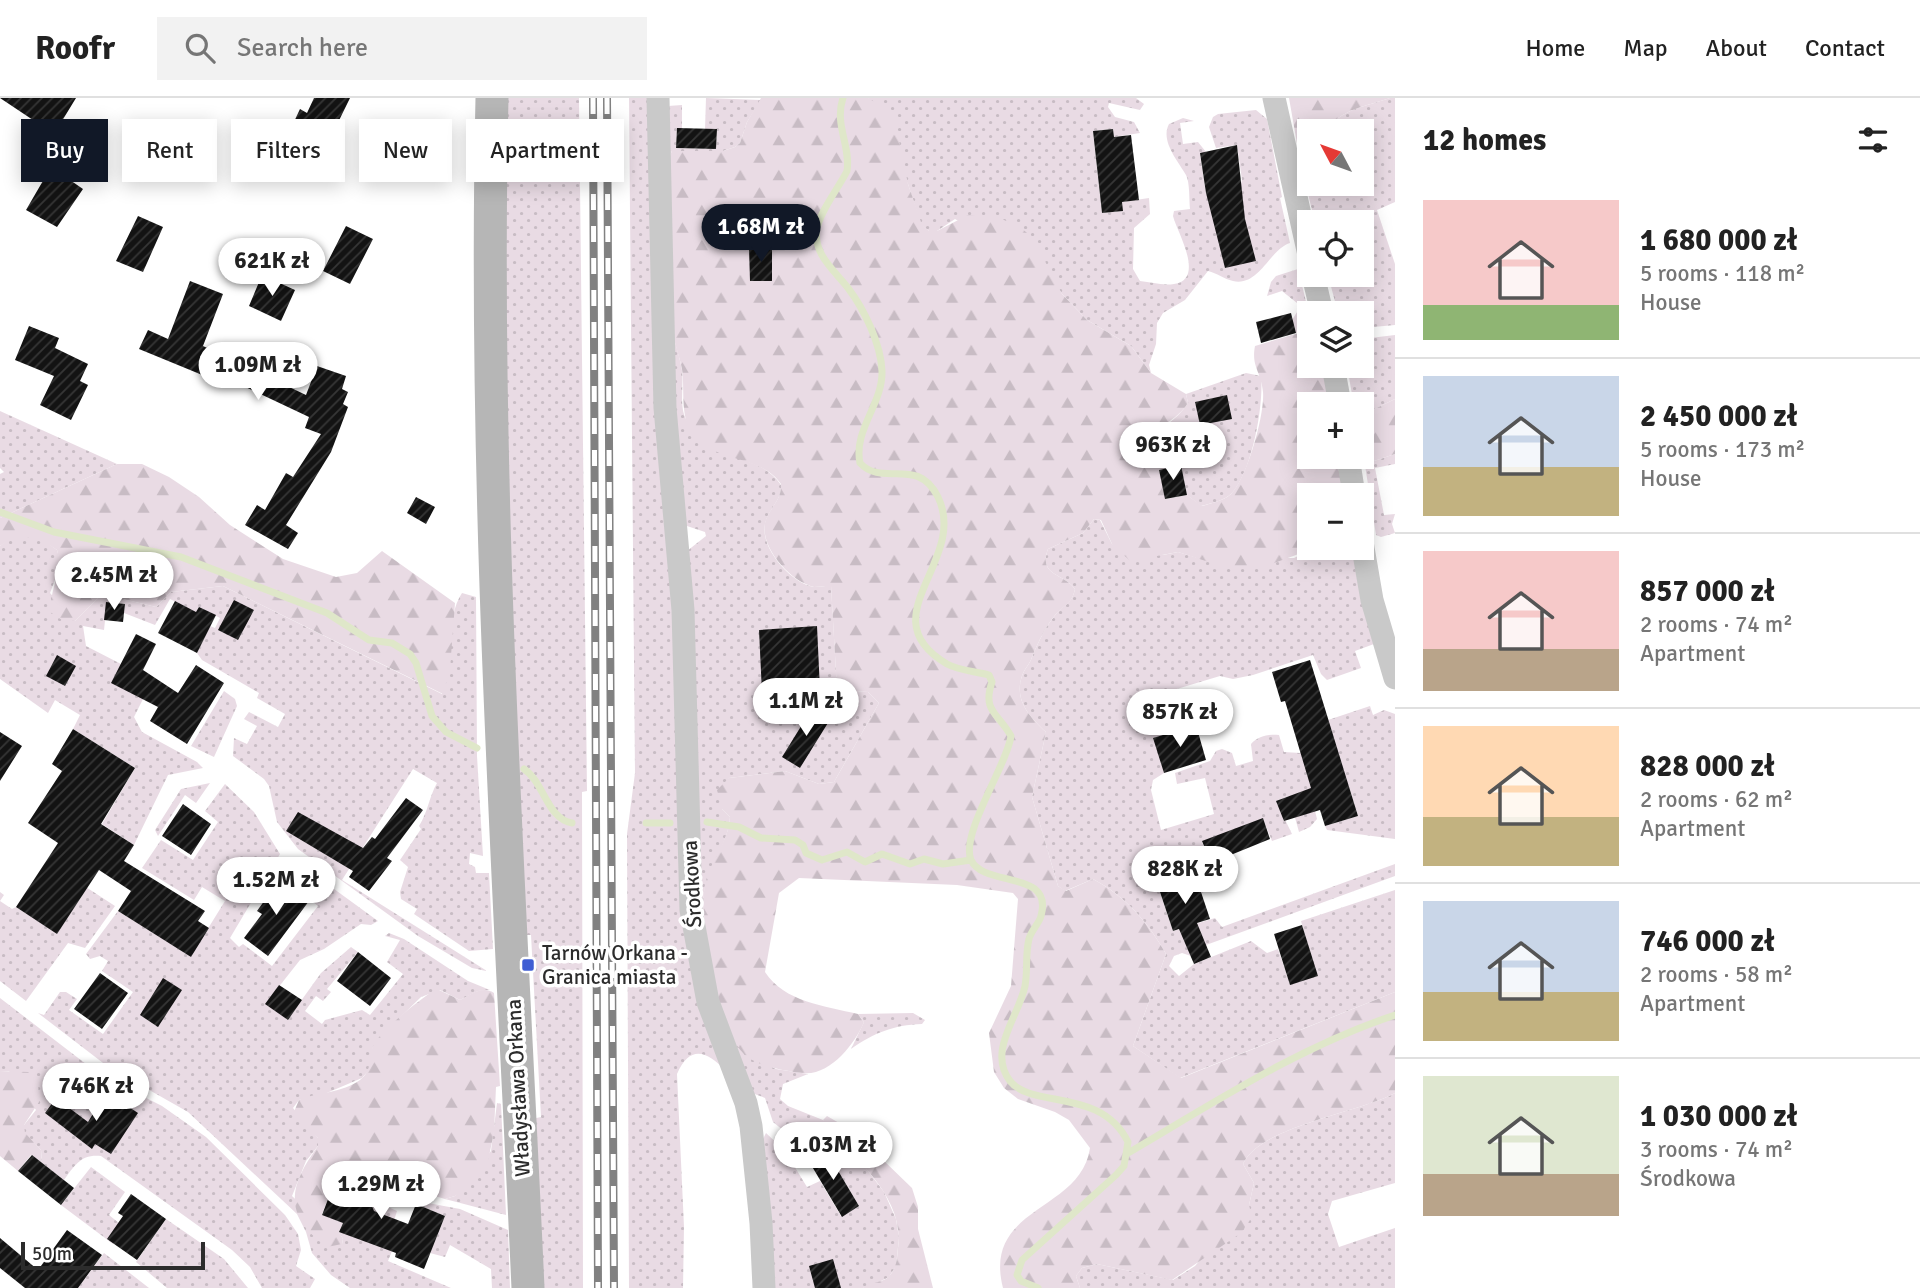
<!DOCTYPE html>
<meta charset="utf-8">
<style>
:root{--surface:#fff;--page:#f2f2f2;--text:#222;--muted:#767676;--line:#e0e0e0;--accent:#111827}
body{margin:0;font-family:Signika,sans-serif;background:var(--page);color:var(--text);height:100vh;display:flex;flex-direction:column;font-size:26px;white-space:nowrap}
*{box-sizing:border-box;margin:0}
p{font-size:23px;color:var(--muted)}
.icon{flex:none;width:38px;height:38px;fill:none;stroke:currentColor;stroke-width:2;stroke-linecap:round;stroke-linejoin:round}
.map{position:relative;flex:1;overflow:hidden}
.side{display:flex;flex-direction:column;background:var(--surface);width:525px}
.side>*{flex:none}
.guide{position:absolute;left:21px;top:21px;width:665px;height:63px;display:flex;gap:14px}
.needle{width:46px;rotate:311deg}
.buttons{position:absolute;left:1297px;top:21px;display:grid;gap:14px}
.buttons a{display:grid;place-items:center;width:77px;height:77px;border-radius:0px;background:var(--surface);box-shadow:0 4px 18px #0003;font-size:35px}
.scale{position:absolute;left:21px;bottom:18px;width:184px;box-sizing:border-box;padding-left:7px;border:4px solid #2c2c2c;border-top:0;font-size:19px;line-height:24px;white-space:nowrap;color:#2c2c2c;-webkit-text-stroke:5px #fff;paint-order:stroke}
.price{position:absolute;translate:-50% -60px;padding:0 16px;border-radius:24px;background:#fff;color:#222;font-size:23px;line-height:46px;filter:drop-shadow(0 2px 4px #0008)}
.price::after{content:'';position:absolute;left:50%;top:42px;width:21px;height:16px;margin-left:-10px;background:inherit;clip-path:polygon(0 0,100% 0,50% 100%)}
.price.current{background:var(--accent);color:#fff}
ul{padding:0;list-style:none}
li{display:flex;align-items:center;gap:21px;height:175px;padding:0 28px}
li+li{border-top:2px solid var(--line)}
li span{display:grid;place-items:center;flex:none;width:196px;height:140px;border-radius:0px;color:#555}
li>.icon{margin-inline-start:auto}
span .icon{width:84px;height:84px;fill:#fffc;stroke-width:1}
li b{font-size:30px}
h2{display:flex;justify-content:space-between;align-items:center;height:84px;padding:0 28px;font-size:30px}
.chip{padding:0 24px;border-radius:0px;background:var(--surface);box-shadow:0 4px 18px #0003;font-size:24px;line-height:63px}
.chip.current{background:var(--accent);color:#fff}
header{display:flex;align-items:center;gap:42px;box-sizing:border-box;height:98px;padding:0 35px;background:var(--surface);border-bottom:2px solid var(--line)}
header strong{font-size:33px}
nav{display:flex;gap:38px;margin-inline-start:auto;font-size:24px}
.search{width:490px;height:63px;background:var(--page);display:flex;align-items:center;gap:18px;box-sizing:border-box;padding:0 24px;border-radius:0px;color:var(--muted);font-size:26px}
main{display:flex;flex:1;min-height:0}
.map>svg:first-child{display:block}
</style>
<header>
<strong>Roofr</strong>
<div class="search"><svg class="icon" aria-label="search" viewBox="0 0 24 24"><circle cx="10" cy="10" r="6"/><path d="M15 15l6 6"/></svg>Search here</div>
<nav><a>Home</a><a>Map</a><a>About</a><a>Contact</a></nav>
</header>
<main>
<div class="map">
<svg width="1395" height="1190" viewBox="0 0 1395 1190">
<defs>
<pattern id="grass-dots" width="8" height="8" patternUnits="userSpaceOnUse" patternTransform="scale(1.75)"><rect width="8" height="8" fill="#e9dbe4"/><path d="M2 2h.1M6 6h.1" fill="none" stroke="#c8bcc4" stroke-width="1.8" stroke-linecap="round"/></pattern>
<pattern id="forest-firs" width="22" height="20" patternUnits="userSpaceOnUse" patternTransform="scale(1.75)"><rect width="22" height="20" fill="#e9dbe4"/><path d="M5 1l3.5 6h-7zM16 11l3.5 6h-7z" fill="#c8bcc4"/></pattern>
<pattern id="building-hatch" width="6" height="6" patternUnits="userSpaceOnUse" patternTransform="scale(1.75)"><rect width="6" height="6" fill="#131313"/><path d="M-1 1l2-2M0 6l6-6M5 7l2-2" fill="none" stroke="#363636"/></pattern>
</defs>
<rect width="100%" height="100%" fill="#fff"/>
<!-- grass -->
<path fill="url(#grass-dots)" d="M506,0H579L587,693L582,694L583,1190H539L532,1021L541,1019L531,837H523L501,236Z
M629,0H651L680,694L726,973C707,953 690,946 677,976L684,1129L683,1190H629L627,736L635,675Z
M706,0L761,2L747,24L740,45L735,49L723,53H672L667,63L668,8L682,7V30L677,31L676,50L716,51L717,32L705,31Z
M868,0H1136L1144,6L1140,12L1109,5L1108,9L1115,19L1134,24L1140,35L1114,39L1113,31L1093,33L1102,115L1122,113V104L1149,100L1150,116L1134,130L1133,171L1140,183C1152,184 1162,188 1174,186C1206,181 1177,134 1173,118L1174,113L1190,111C1189,101 1190,85 1186,77C1178,63 1160,43 1169,26L1183,20L1194,23L1180,25L1183,46L1198,44L1206,54L1200,56L1206,95L1240,90L1242,82L1237,47L1216,50L1209,29L1213,19L1218,16L1256,12L1267,21L1282,99L1280,100L1290,145C1270,151 1259,189 1233,183C1224,181 1217,175 1208,173L1185,202L1163,215L1157,225L1156,246L1149,267L1151,275L1131,248L1087,222L1062,196L1048,174L955,121L937,133H929L921,127L908,86Z
M1390,0H1395V104L1377,112L1395,166V227L1362,230V215H1338L1328,177H1362V124H1315L1301,68L1309,74V86H1362V33H1328C1336,12 1371,7 1390,0Z
M1298,171L1309,216V232L1296,235L1292,222L1299,211L1297,205L1282,193L1267,198L1271,184L1276,178Z
M1395,237V301L1362,317V306H1355L1353,302L1347,268H1362V241Z
M674,240C677,251 680,261 682,272C684,287 679,308 686,321C710,368 758,352 781,387C782,403 768,411 765,426C760,450 791,485 814,489C819,489 826,488 831,487L837,592L868,594L879,605L834,684L819,686L785,673L729,680L722,711L730,719C729,743 711,765 705,789C700,813 710,856 712,881L702,825L687,453L706,438L705,434L684,427L673,337Z
M1246,275L1261,278C1264,307 1252,373 1232,395C1224,403 1212,405 1201,408L1187,397L1181,368L1159,372C1138,333 1170,333 1188,305L1186,296Z
M0,313L117,366L0,420V376L4,374L0,370Z
M1395,356V366L1375,370L1384,417L1395,416L1392,426L1395,435L1381,439L1376,437L1364,361L1368,365Z
M1094,421L1100,422L1112,446L1163,457L1178,454L1198,460H1294L1315,450H1353L1374,546L1355,553L1361,570L1327,582L1321,576L1313,557L1253,577L1233,581L1220,578L1170,593L1175,607L1193,617L1196,627L1154,640L1164,675L1153,682L1151,692L1161,732L1214,716L1205,680L1177,686L1175,675L1210,663L1216,653L1222,651L1232,655L1236,668L1253,663L1251,646C1258,638 1268,636 1279,637L1284,654L1300,655L1328,622L1370,608L1373,617L1384,612L1395,616V741L1327,732L1325,728L1358,718L1348,686L1311,697L1317,721L1310,729L1299,734L1289,698L1276,703L1292,736L1272,743L1263,721L1202,744L1211,765L1220,762L1221,765L1212,789L1202,795L1190,761L1153,774L1173,833L1215,820L1222,829L1395,766V778L1206,847L1189,853L1191,858L1182,855L1174,858L1169,868L1179,878L1194,866L1251,843L1267,855L1278,851L1290,886L1317,878L1301,823L1395,792V894L1180,980L1133,948L1166,856C1148,824 1126,799 1093,781L1065,793L1058,788L1032,699L1046,634C1029,618 1014,602 1022,578C1024,571 1030,566 1032,559C1039,543 1045,529 1056,516C1065,506 1072,505 1075,491C1064,475 1038,478 1048,451L1083,435Z
M11,439H39L57,452L61,466L50,495L75,523L102,496L156,509L171,494L223,488L442,596C454,565 445,520 462,495L476,499L477,658L483,758L470,755L469,766L475,769L476,775H489L493,851L469,853L414,816L417,811L401,801L400,794L408,769L400,762L421,731L419,728C428,714 429,699 437,685L413,671L342,782L487,873L472,870L418,838L298,751L277,724L269,688L264,681L233,658L234,640L247,646L257,628L244,621L249,614L278,629L285,616L257,600L259,595L202,562L197,555L210,528L215,530L220,520L199,509L194,519L184,514L186,509L170,501L155,527L124,515L125,506L107,504L104,532L83,528L86,548L121,566L143,601L134,619L142,634L197,664L203,670L168,677L134,747L102,726L135,670L73,631L80,617L55,602L48,615L0,581V448Z
M224,593L235,601L237,608L214,659L191,648Z
M210,685L196,705L185,697L158,738L155,732L181,691Z
M225,686L254,714L280,756L230,840L239,849L243,846L272,868L318,808L282,779L292,765L297,764L378,823L371,827L361,826L324,851L300,862L266,905L288,921L321,875L351,849L358,854L327,891L331,894L323,903L316,898L305,913L322,926L325,922L362,912L370,917L403,876L387,864L400,842L385,838L389,835L404,841L468,883L490,892L478,893L460,902L440,892L421,899L384,935L373,949L370,971L362,980L322,997L299,1002L293,1010L318,1040V1048L306,1063L292,1098L342,1146L343,1141L339,1134L376,1114L366,1108L391,1097L388,1109L397,1113L392,1129L400,1133L388,1163L451,1190H350L331,1177L312,1155L306,1134L297,1116L188,1014L107,968L38,915L44,917L60,894H66L77,901L69,912L103,936L133,894L102,873L108,863L100,858L90,861L86,856L118,813L191,858L225,803L202,789L194,802L142,770L161,742L193,762L218,724L205,713Z
M46,763L115,808L85,850L68,845L26,903L0,883V794L4,797L0,803L12,811L16,809L57,835L82,798Z
M0,900L99,976L162,1008L206,1039L285,1117L298,1136L301,1152L296,1168L315,1181L310,1190H262L250,1169L232,1152L101,1058C81,1056 75,1067 64,1082L42,1065L41,1052L24,1035V1027L36,1012L9,973H0Z
M913,915L925,922L922,926C893,927 874,935 851,951L864,924L858,916Z
M726,923L742,954L776,971L808,976L783,986L780,1001L788,1008L823,1022L865,1069L884,1094L896,1121L899,1140L896,1168L889,1179L879,1184L863,1190H771L762,1043L766,1035L785,1053L807,1089L820,1083L841,1118L859,1108L809,1026L789,1037L773,1024L765,1000L752,995Z
M1395,995V1085L1332,1103L1328,1116L1339,1149L1395,1130V1190H1080L1076,1178L1082,1170L1097,1166L1173,1182L1195,1168L1249,1107L1254,1085L1243,1066C1260,1028 1359,1015 1395,995Z
M497,1005L501,1006L506,1117L445,1101L455,1098L491,1053Z
M91,1069L125,1094L109,1117L124,1129L113,1146L61,1107Z
M417,1103L460,1111L508,1132L510,1190H492L491,1171L450,1147L445,1159L430,1155L445,1118L416,1106Z
M166,1121L224,1161L248,1190H167L136,1164Z
M104,1155L149,1190H78Z"/>
<!-- forest -->
<path fill="url(#forest-firs)" d="M761,0H868L883,9L895,23L908,86L922,127L929,133H937L968,117L1004,122L1020,129L1033,140L1062,196L1087,222L1131,248L1151,275L1186,296L1188,305C1179,319 1170,321 1160,332C1146,347 1155,357 1160,373C1163,382 1164,391 1166,401L1187,397L1202,408C1212,405 1223,403 1231,396C1247,380 1265,316 1263,294C1261,273 1251,269 1255,248L1309,232V268H1323L1329,306H1309V359H1337L1343,397H1309V450H1315L1258,471L1218,467L1178,454L1130,463L1112,446L1101,422L1094,421L1083,435L1048,451C1038,478 1064,475 1075,491C1072,505 1066,506 1056,516C1045,529 1039,543 1032,559C1030,566 1024,571 1022,578C1014,602 1029,618 1046,634L1032,699L1058,788L1066,793L1093,781C1126,799 1148,824 1166,856L1133,948L1181,980L1395,894V995C1359,1015 1260,1028 1243,1066L1254,1085L1249,1107L1252,1119L1241,1135L1172,1182L1097,1166L1082,1170L1076,1178L1080,1190H1003C982,1108 1081,1114 1090,1050L1069,1022L1055,1014L1018,1001L1004,990L994,974L989,935L1011,888L1018,801L1013,795L957,787L799,780L779,795L765,874C784,904 825,908 858,916L864,924C855,946 829,979 802,975C783,972 756,969 742,954C717,926 701,831 704,794C706,767 729,745 730,719L722,711L717,692L729,680L785,673L819,686L834,684L879,605L868,594L837,592L831,488C826,488 819,489 814,489C791,484 760,450 765,425C768,411 782,403 781,386C761,356 711,365 691,334C680,315 685,292 682,271C680,261 676,250 674,240C666,184 670,121 667,63L672,53H723L735,49L740,45L747,24Z
M1289,0H1390C1371,7 1336,12 1328,33H1309V74L1301,68Z
M1395,301V356L1368,365L1364,361L1362,317Z
M117,366H142L169,379L199,399L230,427L283,461L336,479L357,475L382,453L455,505L450,571L443,596L223,488L171,494L156,509L102,496L75,523L62,522L50,514C50,491 63,473 57,452C38,439 20,433 0,448V420Z
M437,891L460,902C470,897 482,887 494,895L500,988L496,989L494,1034L487,1068L480,1079L455,1098L445,1101L397,1087L343,1063L322,1116L343,1125L339,1134L343,1141L342,1146L327,1149C282,1116 289,1088 318,1048V1040L293,1016L299,1002C318,994 342,995 360,982C373,972 368,961 373,948C379,934 423,898 437,891Z
M0,973L28,974L38,983L39,1004L24,1027L25,1035L41,1052L42,1065L31,1057L18,1073L0,1058Z
M827,1018L853,1033L912,1090L918,1109V1131L933,1190H863C871,1183 884,1186 891,1176C897,1168 897,1160 898,1150C905,1099 856,1062 826,1028L823,1022Z"/>
<g fill="none" stroke-linecap="round" stroke-linejoin="round">
<!-- stream -->
<path stroke="#dfe7c9" stroke-width="7" d="M843,0C834,27 851,48 847,73C838,91 822,110 817,130C812,155 834,172 848,190C864,211 881,246 882,273C883,306 853,332 860,365C883,390 917,357 938,399C969,463 867,519 947,566C960,573 975,573 989,577L992,584C982,613 998,615 1011,638C1007,667 960,736 971,762C984,790 1054,771 1041,818C1039,826 1031,832 1029,841C1025,856 1028,872 1025,888C1019,918 987,953 1010,983C1032,1011 1101,989 1128,1044L1124,1068L1116,1077L1022,1162L1017,1177L1021,1183L1038,1190
M0,414L54,434L181,459L327,515L369,542L392,545L410,556L416,565L432,618L446,634L477,650
M524,671C544,684 547,721 572,725
M707,724L739,729L761,740L795,742L803,747L806,755L822,762L847,754L865,764L882,756L910,766L924,761L943,766L971,762
M646,725H670
M1128,1055C1215,1004 1299,949 1395,917"/>
</g>
<!-- building -->
<path fill="url(#building-hatch)" d="M0,0H76L54,36Z
M314,0H350L327,47L291,30L300,11L307,15Z
M677,30L717,31L716,51L676,50Z
M1113,31L1114,39L1131,37L1139,102L1122,104L1123,113L1102,115L1093,33Z
M1237,47L1245,121L1256,163L1225,170L1206,95L1200,55Z
M51,69L83,91L57,129L26,112Z
M138,118L163,129L143,174L116,163Z
M346,128L373,141L350,186L323,173Z
M749,150H772V183H750Z
M262,177L295,192L281,223L249,208Z
M190,183L223,196L203,248L306,297L317,268L346,278L342,291L348,294L343,306L348,309L331,354L286,427L298,435L288,451L245,427L257,407L265,412L286,375L293,379L321,336L305,330L309,319L214,274L212,281L139,251L148,232L168,241Z
M1291,215L1296,235L1261,245L1256,224Z
M29,228L59,240L55,250L88,266L80,283L88,287L71,322L40,307L54,278L15,262Z
M1227,297L1232,321L1200,327L1195,304Z
M1181,367L1187,397L1165,401L1159,372Z
M416,399L435,409L426,426L407,415Z
M234,502L254,512L238,542L218,532Z
M175,503L196,514L199,509L216,517L197,555L158,535Z
M106,504L125,506L123,524L104,522Z
M817,528L820,592L762,595L759,532Z
M136,536L156,546L143,572L178,595L196,567L224,585L187,646L150,623L158,609L111,585Z
M57,557L76,568L65,588L46,578Z
M1310,562L1358,718L1325,728L1320,712L1284,723L1276,703L1311,690L1285,603L1281,604L1272,574Z
M813,609L831,620L800,670L782,659Z
M1196,627L1206,662L1164,675L1153,640Z
M73,631L135,670L101,726L134,747L124,763L205,813L198,823L209,830L191,859L118,813L131,793L99,772L57,836L16,809L58,745L28,725L62,673L52,666Z
M0,634L22,648L0,683Z
M406,700L423,712L387,760L392,763L369,793L349,779L353,773L286,733L298,714L363,750L372,739L375,741Z
M183,706L211,726L191,757L162,738Z
M1263,720L1270,741L1211,765L1202,743Z
M1190,761L1210,821L1197,825L1211,859L1194,866L1179,831L1173,833L1153,773Z
M280,781L309,803L268,858L244,840L262,816L257,813Z
M1302,827L1318,878L1290,887L1274,836Z
M358,854L391,880L370,908L337,883Z
M100,875L128,895L102,931L74,911Z
M163,880L182,892L158,929L140,917Z
M279,887L302,902L288,922L265,906Z
M114,999L138,1015L111,1056L95,1046L92,1051L45,1015L56,1000L88,1024L100,1004L108,1009Z
M824,1049L859,1108L842,1119L807,1060Z
M32,1057L74,1090L61,1107L18,1073Z
M341,1067L363,1076L361,1083L374,1113L408,1126L416,1106L445,1118L424,1171L395,1159L396,1155L339,1134L343,1125L322,1117Z
M131,1096L166,1121L137,1162L107,1141L123,1118L118,1115Z
M67,1132L102,1157L78,1190H25L0,1170V1140L38,1172Z
M833,1161L841,1190H815L809,1168Z"/>
<g fill="none" stroke-linecap="round" stroke-linejoin="round">
<!-- street -->
<path stroke="#c9c9c9" stroke-width="23" d="M658,0L665,310L683,512L691,812L708,904L746,1005L751,1028L761,1125L764,1190
M1274,0L1309,157
M1313,177L1322,215
M1333,268L1340,306
M1348,359L1354,397
M1362,444L1372,502L1395,580"/>
<!-- secondary -->
<path stroke="#b6b6b6" stroke-width="33" d="M492,0C483,397 510,793 528,1190"/>
<defs>
<path id="rail" d="M593,0L598,1190
M607,0L614,1190"/>
</defs>
<!-- rail casing -->
<use href="#rail" stroke="#818181" stroke-width="8"/>
<!-- rail -->
<use href="#rail" stroke="#fff" stroke-width="5" stroke-dasharray="16" stroke-linecap="butt"/>
</g>
<!-- markers -->
<rect fill="#3f5dd3" stroke="#fff" stroke-width="2.5" x="521" y="860" width="14" height="14" rx="3.5"/>
<g text-anchor="middle" dominant-baseline="central" stroke-width="7" stroke-linejoin="round" paint-order="stroke">
<!-- street labels -->
<g font-size="21" fill="#2c2c2c" stroke="#fff">
<text transform="translate(692 786) rotate(-93)">Środkowa</text>
<text transform="translate(518 990) rotate(-93)">Władysława Orkana</text>
</g>
<!-- poi labels -->
<g font-size="21" fill="#2c2c2c" stroke="#fff" text-anchor="start">
<text x="542" y="855">Tarnów Orkana -<tspan x="542" dy="24">Granica miasta</tspan></text>
</g>
</g>
</svg>
<div class="buttons">
<a><svg class="needle" viewBox="-14 -14 28 28"><path d="M0-13l5 13h-10z" fill="#e53935"/><path d="M0 13l5-13h-10z" fill="#767676"/></svg></a>
<a><svg class="icon" aria-label="locate" viewBox="0 0 24 24"><circle cx="12" cy="12" r="6"/><path d="M12 2v4M12 18v4M2 12h4M18 12h4"/></svg></a>
<a><svg class="icon" aria-label="layers" viewBox="0 0 24 24"><path d="M12 4l9 5-9 5-9-5zM3 14l9 5 9-5"/></svg></a>
<a>+</a>
<a>−</a>
</div>
<div class="scale">50 m</div>
<b class="price current" style="left:761px;top:166px">1.68M zł</b>
<b class="price" style="left:272px;top:200px">621K zł</b>
<b class="price" style="left:258px;top:304px">1.09M zł</b>
<b class="price" style="left:1173px;top:384px">963K zł</b>
<b class="price" style="left:114px;top:514px">2.45M zł</b>
<b class="price" style="left:806px;top:640px">1.1M zł</b>
<b class="price" style="left:1180px;top:651px">857K zł</b>
<b class="price" style="left:1185px;top:808px">828K zł</b>
<b class="price" style="left:276px;top:819px">1.52M zł</b>
<b class="price" style="left:96px;top:1025px">746K zł</b>
<b class="price" style="left:833px;top:1084px">1.03M zł</b>
<b class="price" style="left:381px;top:1123px">1.29M zł</b>
<div class="guide">
<a class="chip current">Buy</a>
<a class="chip">Rent</a>
<a class="chip">Filters</a>
<a class="chip">New</a>
<a class="chip">Apartment</a>
</div>
</div>
<section class="side">
<h2>12 homes<svg class="icon" aria-label="filters" viewBox="0 0 24 24"><path d="M4 7h16M4 17h16"/><circle cx="9" cy="7" r="2"/><circle cx="15" cy="17" r="2"/></svg></h2>
<ul>
<li><span style="background:linear-gradient(#f6c9c9 75%,#8fb573 0)"><svg class="icon" aria-label="home" viewBox="0 0 24 24"><path d="M3 11l9-7 9 7M6 9v11h12V9"/></svg></span><div><b>1 680 000 zł</b><p>5 rooms · 118 m²</p><p>House</p></div></li>
<li><span style="background:linear-gradient(#c9d6e8 65%,#c2b280 0)"><svg class="icon" aria-label="home" viewBox="0 0 24 24"><path d="M3 11l9-7 9 7M6 9v11h12V9"/></svg></span><div><b>2 450 000 zł</b><p>5 rooms · 173 m²</p><p>House</p></div></li>
<li><span style="background:linear-gradient(#f6c9c9 70%,#b9a48a 0)"><svg class="icon" aria-label="home" viewBox="0 0 24 24"><path d="M3 11l9-7 9 7M6 9v11h12V9"/></svg></span><div><b>857 000 zł</b><p>2 rooms · 74 m²</p><p>Apartment</p></div></li>
<li><span style="background:linear-gradient(#ffd9b3 65%,#c2b280 0)"><svg class="icon" aria-label="home" viewBox="0 0 24 24"><path d="M3 11l9-7 9 7M6 9v11h12V9"/></svg></span><div><b>828 000 zł</b><p>2 rooms · 62 m²</p><p>Apartment</p></div></li>
<li><span style="background:linear-gradient(#c9d6e8 65%,#c2b280 0)"><svg class="icon" aria-label="home" viewBox="0 0 24 24"><path d="M3 11l9-7 9 7M6 9v11h12V9"/></svg></span><div><b>746 000 zł</b><p>2 rooms · 58 m²</p><p>Apartment</p></div></li>
<li><span style="background:linear-gradient(#dfe7d0 70%,#b9a48a 0)"><svg class="icon" aria-label="home" viewBox="0 0 24 24"><path d="M3 11l9-7 9 7M6 9v11h12V9"/></svg></span><div><b>1 030 000 zł</b><p>3 rooms · 74 m²</p><p>Środkowa</p></div></li>
</ul>
</section>
</main>
